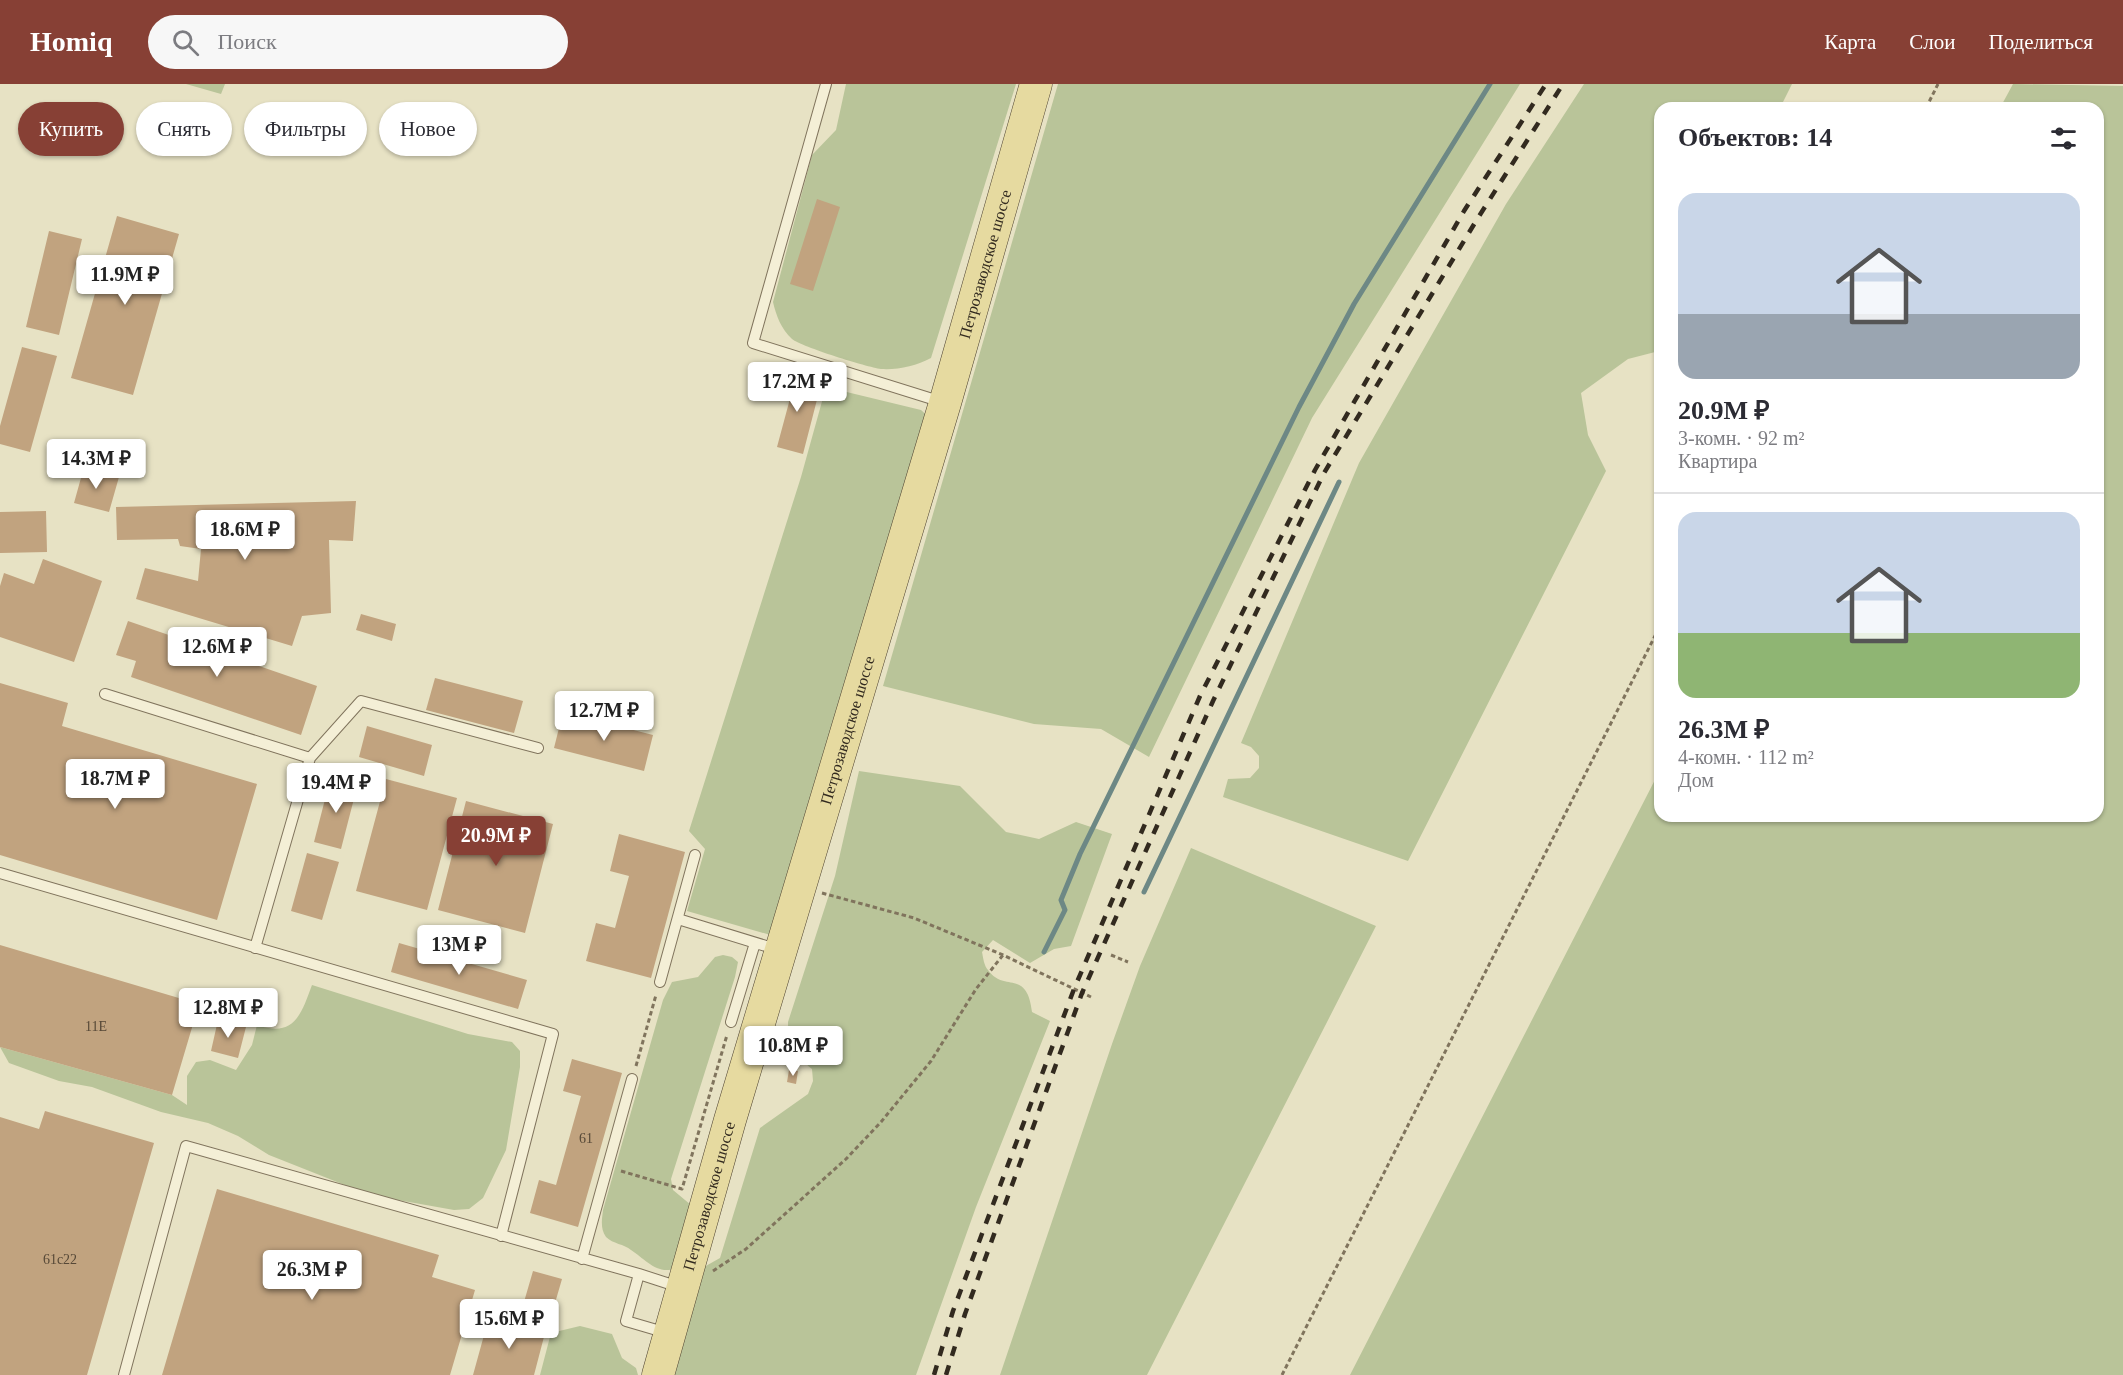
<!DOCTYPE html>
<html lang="ru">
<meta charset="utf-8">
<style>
:root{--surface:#fff;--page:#f7f7f7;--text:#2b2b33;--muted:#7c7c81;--line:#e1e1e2;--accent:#874035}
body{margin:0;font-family:Georgia,serif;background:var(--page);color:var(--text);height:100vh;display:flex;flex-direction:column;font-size:22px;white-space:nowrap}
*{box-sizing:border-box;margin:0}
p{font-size:20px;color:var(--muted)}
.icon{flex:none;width:33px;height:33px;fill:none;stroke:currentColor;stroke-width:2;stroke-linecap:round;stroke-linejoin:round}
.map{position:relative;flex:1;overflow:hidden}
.side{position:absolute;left:1654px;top:18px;width:450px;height:720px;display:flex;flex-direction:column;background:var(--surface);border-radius:18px;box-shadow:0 2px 4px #0004}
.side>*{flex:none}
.guide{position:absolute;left:18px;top:18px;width:570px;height:54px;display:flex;gap:12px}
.price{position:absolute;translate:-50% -51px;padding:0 14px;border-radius:6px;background:#fff;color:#222;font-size:20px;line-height:39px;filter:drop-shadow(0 2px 3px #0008)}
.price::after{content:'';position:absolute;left:50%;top:36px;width:18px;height:14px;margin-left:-9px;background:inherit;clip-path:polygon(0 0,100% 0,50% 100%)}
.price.selected{background:var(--accent);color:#fff}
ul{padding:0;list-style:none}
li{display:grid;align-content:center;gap:12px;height:318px;padding:0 24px}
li+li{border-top:2px solid var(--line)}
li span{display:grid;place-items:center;height:186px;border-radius:18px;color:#555}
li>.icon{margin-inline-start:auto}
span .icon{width:108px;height:108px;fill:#fffc;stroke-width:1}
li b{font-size:26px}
h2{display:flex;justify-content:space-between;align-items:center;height:72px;padding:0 24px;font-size:26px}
.chip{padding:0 21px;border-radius:27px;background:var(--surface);box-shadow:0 2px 4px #0004;font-size:21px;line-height:54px}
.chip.selected{background:var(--accent);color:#fff}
header{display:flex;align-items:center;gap:36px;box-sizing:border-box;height:84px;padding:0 30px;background:var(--accent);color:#fff}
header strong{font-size:28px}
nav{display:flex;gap:33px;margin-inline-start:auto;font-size:21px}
.search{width:420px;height:54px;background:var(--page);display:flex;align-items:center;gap:15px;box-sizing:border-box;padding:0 21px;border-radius:33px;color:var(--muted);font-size:22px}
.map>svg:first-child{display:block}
</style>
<header>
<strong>Homiq</strong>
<div class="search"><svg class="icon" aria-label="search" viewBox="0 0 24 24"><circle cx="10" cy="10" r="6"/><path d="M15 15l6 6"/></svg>Поиск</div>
<nav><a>Карта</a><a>Слои</a><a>Поделиться</a></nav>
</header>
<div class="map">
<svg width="2123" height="1291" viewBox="0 0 2123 1291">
<rect width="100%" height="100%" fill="#e7e2c4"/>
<!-- green -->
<path fill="#b9c499" d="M186,0H225L221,10Z
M846,0H1016L931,274C916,282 898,286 881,285C867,283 802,263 792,255C781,245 776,231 773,218L812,71L836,46Z
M1058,0H1520L1312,334L1149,673L1101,645L1034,640L883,602Z
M1584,0H1792L1780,24H1660V263L1659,267L1628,275L1581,309L1588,351L1606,387L1408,777L1223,713L1228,695L1250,694L1259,684V672L1251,663L1241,659L1359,379L1506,120Z
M2013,0L2123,2V1291H1350L1660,686V732H2098V24H2000Z
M826,303L921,326L932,336L774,852L687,827L705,765L689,747L801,393Z
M859,687L960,702L1006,748L1039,755L1076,738L1112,750L1071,862L1054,865L1030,879L993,856L982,868C983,873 984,882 988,886C1004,909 1027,884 1032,928L1050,937L976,1123L916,1291H673L704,1183L720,1174L760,1044L808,1010L813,997L812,985C795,971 788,960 788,938L835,792Z
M1191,764L1376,842L1147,1291H1000L1112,960L1140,882Z
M723,871L732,873L738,878L735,893L671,1095L673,1106L691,1121L676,1184C658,1192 645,1175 631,1166C624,1160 613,1160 606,1153C600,1145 602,1135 603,1126L663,916L672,898L698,893L715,873Z
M312,901L468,950L512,958L520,967V983L506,1066L483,1114L469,1125L454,1126L370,1111L269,1071L238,1052L208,1039L161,1028L92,1003L59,997L9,979L0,963L172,1011L187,1021V992L196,978L210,976L236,986L252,961L257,941C294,954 301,931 312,901Z
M580,1242L612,1250L622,1274L636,1284L638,1291H540L551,1249Z"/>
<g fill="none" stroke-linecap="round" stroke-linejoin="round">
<!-- stream -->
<path stroke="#6d8885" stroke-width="5" d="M1144,808L1339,398
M1044,868L1065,826L1061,816L1080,770L1299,323L1354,220L1490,0"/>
</g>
<!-- building -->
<path fill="#c1a37f" d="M817,115L840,123L813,207L790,200Z
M117,132L179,150L133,311L71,294Z
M49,147L82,155L59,251L26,243Z
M22,263L57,272L30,368L0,360V342Z
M777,292L820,304L803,370L777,363L791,311L773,306Z
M84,383L119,393L109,428L74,419Z
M356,417L353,457L329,456L331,529L302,532L292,562L136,515L145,484L198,497L201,465L180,462L178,455L117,456L116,423Z
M46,427L47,468L0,469V428Z
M43,475L102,497L74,578L0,553V502L4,489L34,500Z
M361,530L396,540L392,557L356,546Z
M128,537L317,602L301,651L131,593L136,577L116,571Z
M435,594L523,617L514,649L426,626Z
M0,599L68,619L62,642L257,700L217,836L0,771Z
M563,628L653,651L644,687L554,664Z
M367,642L432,661L424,692L359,673Z
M386,695L457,714L427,826L356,807Z
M330,696L357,703L341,765L314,758Z
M466,717L553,740L525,849L438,826Z
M619,750L685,768L651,894L586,877L596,839L615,844L629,792L610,787Z
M307,769L339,778L322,836L291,827Z
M399,859L527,896L518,925L391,888Z
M0,861L199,920L172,1011L0,963Z
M218,936L246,943L238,974L211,967Z
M572,975L622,989L578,1143L530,1129L539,1096L556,1101L581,1012L563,1007Z
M789,986L798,987L796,1000L787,998Z
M45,1027L154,1059L87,1291H0V1033L39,1045Z
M217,1105L439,1171L432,1193L475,1206L450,1291H162Z
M533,1187L562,1195L548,1243L519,1235Z
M489,1233L545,1249L534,1291H473Z"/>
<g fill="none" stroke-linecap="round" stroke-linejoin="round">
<defs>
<path id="lane" d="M826,0L753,259L942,318
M105,610L310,674L255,864
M310,674L361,617L538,664
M0,789L553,950L501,1152
M678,835L779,866
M660,898L695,771
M731,938L755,859
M582,1175L632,995
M667,1249L626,1237L639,1190L679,1203
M124,1291L186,1062L639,1190"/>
<g id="primary">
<path id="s1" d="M658,1291L730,1036L945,319L1036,0"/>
</g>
</defs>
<!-- lane casing -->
<use href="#lane" stroke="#80745d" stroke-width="12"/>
<!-- primary casing -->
<use href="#primary" stroke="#4e4230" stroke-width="33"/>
<!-- path -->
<path stroke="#80745d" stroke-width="3" stroke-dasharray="4.5 3" stroke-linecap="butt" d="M1926,24L1938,0
M822,809L914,834L1003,871L1091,913
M1111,871L1128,878
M636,982L656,911
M621,1087L682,1105L727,951
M713,1187L746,1165L846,1075L881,1038L931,977L976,905L1003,871
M1282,1291L1660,542"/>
<!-- lane -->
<use href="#lane" stroke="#f4efd6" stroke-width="10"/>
<!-- primary -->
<use href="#primary" stroke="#e6daa0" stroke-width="32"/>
<!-- rail -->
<path stroke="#322a1f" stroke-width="4.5" stroke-dasharray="10 10" stroke-linecap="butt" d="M934,1291L953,1227L1074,905L1200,612L1315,386L1464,127L1546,0
M946,1291L965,1230L1082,909L1213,617L1324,389L1476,137L1563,0"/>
</g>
<g text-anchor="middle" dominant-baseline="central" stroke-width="6" stroke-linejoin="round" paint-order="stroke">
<!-- number labels -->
<g font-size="14" fill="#564837">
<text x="96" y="942">11Е</text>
<text x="586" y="1054">61</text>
<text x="60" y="1175">61с22</text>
</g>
<!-- street labels -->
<g font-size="16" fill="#322a1f" stroke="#f0ecd2">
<text stroke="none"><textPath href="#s1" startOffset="1158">Петрозаводское шоссе</textPath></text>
<text stroke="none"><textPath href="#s1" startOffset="672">Петрозаводское шоссе</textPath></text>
<text stroke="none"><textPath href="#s1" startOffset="186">Петрозаводское шоссе</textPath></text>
</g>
</g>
</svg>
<b class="price" style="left:125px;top:222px">11.9M ₽</b>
<b class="price" style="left:797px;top:329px">17.2M ₽</b>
<b class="price" style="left:96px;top:406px">14.3M ₽</b>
<b class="price" style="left:245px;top:477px">18.6M ₽</b>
<b class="price" style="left:217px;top:594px">12.6M ₽</b>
<b class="price" style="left:604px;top:658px">12.7M ₽</b>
<b class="price" style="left:115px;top:726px">18.7M ₽</b>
<b class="price" style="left:336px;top:730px">19.4M ₽</b>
<b class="price selected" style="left:496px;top:783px">20.9M ₽</b>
<b class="price" style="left:459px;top:892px">13M ₽</b>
<b class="price" style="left:228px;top:955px">12.8M ₽</b>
<b class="price" style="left:793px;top:993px">10.8M ₽</b>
<b class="price" style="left:312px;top:1217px">26.3M ₽</b>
<b class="price" style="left:509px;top:1266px">15.6M ₽</b>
<div class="guide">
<a class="chip selected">Купить</a>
<a class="chip">Снять</a>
<a class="chip">Фильтры</a>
<a class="chip">Новое</a>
</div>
<section class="side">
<h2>Объектов: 14<svg class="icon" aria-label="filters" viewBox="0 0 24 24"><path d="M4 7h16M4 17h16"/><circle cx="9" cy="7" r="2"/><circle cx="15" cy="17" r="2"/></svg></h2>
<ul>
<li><span style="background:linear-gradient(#c9d6e8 65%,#9aa5b1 0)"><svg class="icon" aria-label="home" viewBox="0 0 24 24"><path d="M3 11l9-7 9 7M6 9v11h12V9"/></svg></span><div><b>20.9M ₽</b><p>3-комн. · 92 m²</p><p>Квартира</p></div></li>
<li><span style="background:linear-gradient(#c9d6e8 65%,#8fb573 0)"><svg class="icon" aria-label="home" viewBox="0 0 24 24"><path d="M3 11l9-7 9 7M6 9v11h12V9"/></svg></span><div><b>26.3M ₽</b><p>4-комн. · 112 m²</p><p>Дом</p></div></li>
</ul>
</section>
</div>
